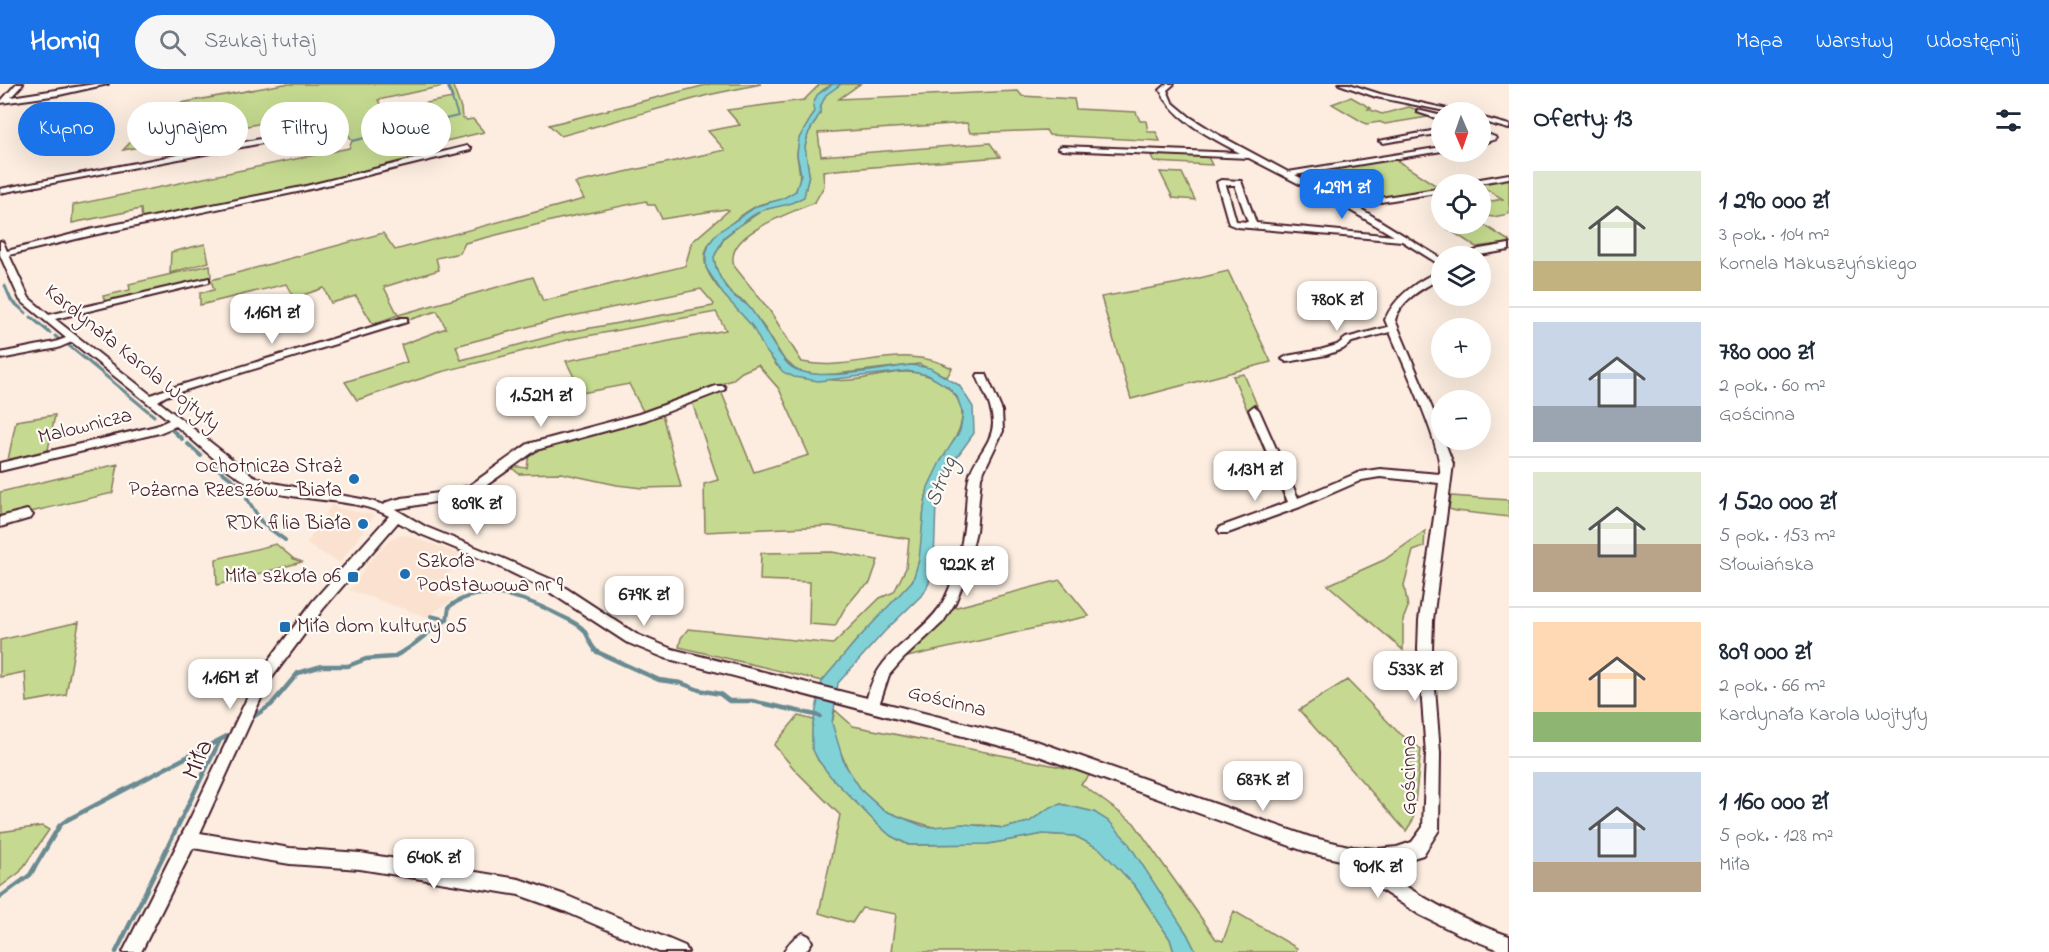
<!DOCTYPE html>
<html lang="pl">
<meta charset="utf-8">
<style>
:root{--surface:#fff;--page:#f6f6f7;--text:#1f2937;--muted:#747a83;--line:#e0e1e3;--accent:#1a73e8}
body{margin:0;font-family:"Indie Flower",sans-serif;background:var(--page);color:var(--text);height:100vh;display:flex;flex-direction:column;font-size:22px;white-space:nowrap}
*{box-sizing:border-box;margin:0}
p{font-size:20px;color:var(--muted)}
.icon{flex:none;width:33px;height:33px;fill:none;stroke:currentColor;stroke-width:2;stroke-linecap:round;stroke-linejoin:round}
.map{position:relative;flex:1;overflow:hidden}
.drawer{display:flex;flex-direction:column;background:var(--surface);width:540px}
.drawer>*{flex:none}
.guide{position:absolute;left:18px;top:18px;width:570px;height:54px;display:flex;gap:12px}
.needle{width:39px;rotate:178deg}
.buttons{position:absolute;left:1431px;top:18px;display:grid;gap:12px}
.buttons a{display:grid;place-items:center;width:60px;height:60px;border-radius:50%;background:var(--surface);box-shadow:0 6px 24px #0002;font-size:30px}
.price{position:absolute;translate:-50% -51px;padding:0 14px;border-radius:12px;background:#fff;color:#222;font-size:20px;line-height:39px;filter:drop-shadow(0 2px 3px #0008)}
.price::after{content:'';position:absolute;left:50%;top:36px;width:18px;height:14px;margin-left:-9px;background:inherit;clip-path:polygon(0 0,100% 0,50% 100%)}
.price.selected{background:var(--accent);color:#fff}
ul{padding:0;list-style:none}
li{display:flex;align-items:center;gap:18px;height:150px;padding:0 24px}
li+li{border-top:2px solid var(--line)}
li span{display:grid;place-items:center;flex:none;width:168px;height:120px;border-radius:0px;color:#555}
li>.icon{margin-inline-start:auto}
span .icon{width:72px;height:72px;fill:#fffc;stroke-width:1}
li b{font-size:26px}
h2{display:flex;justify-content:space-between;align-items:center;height:72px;padding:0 24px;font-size:26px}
.tag{padding:0 21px;border-radius:27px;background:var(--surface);box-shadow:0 6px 24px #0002;font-size:21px;line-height:54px}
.tag.selected{background:var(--accent);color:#fff}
header{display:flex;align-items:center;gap:36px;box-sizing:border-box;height:84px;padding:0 30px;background:var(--accent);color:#fff}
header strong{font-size:28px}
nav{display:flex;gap:33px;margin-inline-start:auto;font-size:21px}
.search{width:420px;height:54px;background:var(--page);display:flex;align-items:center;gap:15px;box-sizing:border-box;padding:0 21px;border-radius:33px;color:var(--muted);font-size:22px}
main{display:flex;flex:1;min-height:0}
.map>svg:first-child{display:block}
</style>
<header>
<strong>Homiq</strong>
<div class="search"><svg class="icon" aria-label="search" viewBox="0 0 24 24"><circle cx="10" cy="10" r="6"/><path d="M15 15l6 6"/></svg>Szukaj tutaj</div>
<nav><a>Mapa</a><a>Warstwy</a><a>Udostępnij</a></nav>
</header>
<main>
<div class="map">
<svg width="1509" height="868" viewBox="0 0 1509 868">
<rect width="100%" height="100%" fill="#fcede0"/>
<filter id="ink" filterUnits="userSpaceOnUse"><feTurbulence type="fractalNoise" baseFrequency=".0167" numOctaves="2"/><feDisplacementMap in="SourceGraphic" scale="12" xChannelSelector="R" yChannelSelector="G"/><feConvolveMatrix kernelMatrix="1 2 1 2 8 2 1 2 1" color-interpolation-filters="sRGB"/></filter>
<g filter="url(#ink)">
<!-- built -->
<path fill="#fbe2d0" d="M332,420L337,424L375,431L340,479L306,460Z
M398,451H408L460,470L437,512L455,514L427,533L349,506L360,495L358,494L368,479L389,457Z"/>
<!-- green -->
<path fill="#c5da90" stroke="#887c5e" stroke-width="1.5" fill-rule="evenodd" d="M284,0H452L461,24L462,34L467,36L473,35L484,48L429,61L436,71L262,112L142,137L141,125L72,139L73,121L349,64L352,57L343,41L311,47L304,31L123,66L149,39L154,24ZM448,1L453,14L384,27L378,16Z
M710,0H761L708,11L561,52L549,41Z
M820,0H833C828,3 821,6 818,11C813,16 815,22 814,28C811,42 797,55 797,70C798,86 803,89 796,106C791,117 770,117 759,121C747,126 736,136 725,144C674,180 733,213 753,243C761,256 768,270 777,282C795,287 815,294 834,296C869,300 903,276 937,296C950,303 962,316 962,331C963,351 935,383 928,405C919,434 926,466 913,495C906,512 869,543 855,558C844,571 834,584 822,597L679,563L681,554L688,545L833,560L880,514L894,508L906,484L909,455L830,442L705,448L704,400L718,396L692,318L721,307L754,388L809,371L779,305L758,281L742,288L732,296L644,329L629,300L582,309L566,277L726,246L716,228L571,255L441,288L357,316L345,298L407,278L401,261L446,244L437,227L402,238L398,231L373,240L356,212L331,219L324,204L294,214L286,200L200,221V209L214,206L211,196L383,149L395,166L584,115L575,99L725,66L708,47L740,41L727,26L804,16ZM646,117L648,121H655L662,135L726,125L729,126L692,158L685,182L543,217L533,193L398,231L384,203L439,186L436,174L460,169L465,159L559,135ZM701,205L714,220L713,222L563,249L461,276L456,262L553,236Z
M841,0H860L839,15L1018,7L1022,12L1074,15L1076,25L1136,28L1140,37H1146L1148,48H1156L1160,57L1049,51L1046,46L970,49L967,39L818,49L821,72L990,59L1000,73L823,87L824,102L815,118C793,129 723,149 734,182L770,227L802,278C852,289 902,257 952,284L947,293L919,280L836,290L819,291L797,287L783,274L766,246L745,218C728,211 716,191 714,173L725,153L735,145L763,126L799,116L805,108L809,90L805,63L808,50L820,29L821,21L826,10Z
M1351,13L1371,24L1368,25L1382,30L1409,23L1434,32L1385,40L1380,38L1366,40L1332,20Z
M1150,69L1207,71L1212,81L1154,78Z
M1393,74L1440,104L1351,119L1328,107L1364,101L1348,90L1308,97L1296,90Z
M1160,88L1182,89L1195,116L1173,114Z
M1509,94V130L1493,133L1481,131V119L1503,115L1476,99Z
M1481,139L1509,157V159L1476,163L1448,145Z
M205,160L209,178L170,189L171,168Z
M210,181L211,193L105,218L103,212L130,206L129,200Z
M1228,187L1271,278L1131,315L1101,213L1179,199Z
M1244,290L1292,407L1305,414L1287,421L1233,292Z
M662,330L681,403L642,404L617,401L561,389L519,390L510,382L527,384L529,370L544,362Z
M55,331L48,366L8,376L16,337Z
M118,380L113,409L0,435V408Z
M1451,412L1508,416L1509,433L1456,427L1449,425Z
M1425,447L1424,463L1413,467L1404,501L1408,523L1403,536V566L1328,501L1384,476Z
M276,460L294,475L302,478L217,501L216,475Z
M832,468L878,476L870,499L860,506L845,524L835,542L809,540L810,498L760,496L761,469Z
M1060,496L1089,532L903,574L953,524Z
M79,538L66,611L27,618L25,588L0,593V556Z
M1347,596L1398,648L1421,665L1413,736L1406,747L1299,626Z
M835,626L853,642L1092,689L1081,700L1134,739L1216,855L1223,857L1234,827L1297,864L1296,868H1196L1187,850L1157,807L1094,728L1061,720L1049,724L1029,738L1004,744L982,741L933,743L903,734L883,726L862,707L849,688L835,655L832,639Z
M798,632L814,636C810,651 812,663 818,676L876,739L891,752L908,761L988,760L1043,750L1075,752L1101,765L1135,802L1170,855L1174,868H891L896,830L862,824L852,839L819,829L840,731L796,687L774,661Z
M42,742L49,746L20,788L0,803V748Z"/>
<!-- water -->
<path fill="#81d2d7" stroke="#6b8a92" stroke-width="1.5" d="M833,0H841L826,11L821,21L820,29L808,50L805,63L809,90L804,113L789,120L763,126L752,132L724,153L714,173C715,187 724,203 735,213C740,217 745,218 749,223C764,241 773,265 789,281C810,301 883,284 911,281L930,284L959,301L973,323L974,349L949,384L936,419L934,477L929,499L924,509L885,547L838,599L832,639L844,679L862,707L883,726L923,742L933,743L963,740L1004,744L1029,738L1049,724L1061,720L1094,728L1110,738L1127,757L1187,850L1196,868H1174L1170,855L1135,802L1100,765L1075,752L1043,750L988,760L909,761L891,752L876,739L831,693L818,676L812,664V645L822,597L855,558L913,496L919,476L924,425L928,403L940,378L960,347L963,330L957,313L948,303L928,291L907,287L818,297L794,293L783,288L765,266L752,242L723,210L706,184V171L709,160L717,149L757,122L782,115L796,107L801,90L797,71L799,54L814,29L813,21L817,11Z"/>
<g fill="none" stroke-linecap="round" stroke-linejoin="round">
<!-- stream-far3 -->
<path stroke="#6b8a92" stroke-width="2" d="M352,57L458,32L447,0"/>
<!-- stream-far2 -->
<path stroke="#6b8a92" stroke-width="3" d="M5,202L11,216L26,229
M31,233L50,249
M55,252L61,257
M67,260L154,332"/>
<!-- stream-far1 -->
<path stroke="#6b8a92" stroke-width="4" d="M171,345L182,355
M112,352L157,342
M188,360L201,372
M213,381L238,400L245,410
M247,415L262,439L285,456
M431,532L447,536
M402,568C419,559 430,545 447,536L449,523C482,497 526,514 559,531C567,535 577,539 583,545C589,552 590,563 598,568"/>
<!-- stream -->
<path stroke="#6b8a92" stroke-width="4.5" d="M595,567L659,596L681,599L699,606L720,610L729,617H752L820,632
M253,633L271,621L298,589L322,582H348L366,575L393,573L404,567
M0,813L30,791L60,741L67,736L227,652
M116,868L220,656"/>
<defs>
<path id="minor" d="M16,0H23L11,13L95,0H108L59,11L1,19V17Z
M1167,0H1174L1167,6L1172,18L1190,33L1217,50L1288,88L1442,63V67L1295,91L1349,119L1442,104V108L1356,122L1442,175V182L1402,157L1237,143L1229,140L1217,98L1221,96L1241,97L1256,139L1394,152L1348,125L1249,74L1062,66L1058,64L1062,62L1240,69C1211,53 1175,37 1160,6ZM1226,101H1235L1248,138L1236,137Z
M1339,0H1349L1380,10L1461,28H1450L1376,13Z
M1417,26L1442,32V36L1417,28Z
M1480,33L1509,41V45L1480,37Z
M344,39L348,41L347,43L0,109V105Z
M1442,45V49L1383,59L1379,57Z
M1480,47L1495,53L1496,55L1480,60V56L1485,54L1480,52Z
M467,62L471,64L470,66L302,107L93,151L9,171L29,214L49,231L209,194V198L55,235L151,311L158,308L401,234H407V238L166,312L158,317L252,391L267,398L367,416L384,421L387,418L402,414L446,408L469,402L528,360L639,330L716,302H724L725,304L724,306L646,336L536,366L477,408L446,416L395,425L426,443L502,474L555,497L636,550L672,565L867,614C879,565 914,559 940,523C954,502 963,460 965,435C967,420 966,404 970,390C976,372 992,359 993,340C993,323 983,307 977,292L978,290H986L1002,327L1003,347L981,393L976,447L964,497L955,519L943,538L903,575L889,591L880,618L1039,658L1310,753L1353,763L1378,765L1397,763L1412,758L1423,743L1426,669L1418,565L1419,536L1439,399L1380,393L1362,396L1300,423L1228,449H1220L1218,446L1220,443L1288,418L1249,326L1254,322L1259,326L1298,414L1360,388L1380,385L1440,390C1443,363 1402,278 1390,248L1352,258L1343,265L1326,271L1287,278L1282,275L1287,272L1320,266L1337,261L1346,254L1388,243L1385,236C1394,213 1419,195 1442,186V193C1423,205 1402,214 1395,236L1442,348V356H1444L1453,380L1433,536L1432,565L1440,669L1439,746L1423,771L1397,779L1376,781C1417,813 1461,835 1509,852V868H1504L1461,851L1420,831L1381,806L1349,778L1310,769L1039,672L665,574L626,558L545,505L494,480L418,449L398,438L323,525L268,599L200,749L290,764L360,769L519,795L565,811L685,862L688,868H659L564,827L519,811L360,785L290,780L193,764L141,868H123L190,735L258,591L313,517L389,432C355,413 298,418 261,405C233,395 200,361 176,342L159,349L0,387V379L156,342L169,336L72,258L58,264L0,275V269L55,258L66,254L20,216L0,171V157L3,158L7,167L93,145L302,103Z
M1509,90V94L1474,100H1459L1463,98Z
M1509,160V166L1474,172H1463L1479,165Z
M27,426L33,431L31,434L0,443V433Z
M803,849L809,852L812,858L805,868H784C788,859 794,853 803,849Z"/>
</defs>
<!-- minor casing -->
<use href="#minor" stroke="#4a1f2b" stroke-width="4"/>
<!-- minor -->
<use href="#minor" fill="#fdfcf7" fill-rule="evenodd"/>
</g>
</g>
<!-- markers -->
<g fill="#1f6fb2" stroke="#fdfcf7" stroke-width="2">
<circle cx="354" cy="395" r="6"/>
<circle cx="363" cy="440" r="6"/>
<circle cx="405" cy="490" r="6"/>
<rect x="347" y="487" width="12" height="12" rx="3"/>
<rect x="279" y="537" width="12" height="12" rx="3"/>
</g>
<g text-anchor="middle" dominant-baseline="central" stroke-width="4.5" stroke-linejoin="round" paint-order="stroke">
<!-- street labels -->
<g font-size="21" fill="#4a1f2b" stroke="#fdfcf7">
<text transform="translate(132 274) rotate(39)">Kardynała Karola Wojtyły</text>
<text transform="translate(85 343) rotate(-14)">Malownicza</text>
<text transform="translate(947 618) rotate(14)">Gościnna</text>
<text transform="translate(1410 691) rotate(-90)">Gościnna</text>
</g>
<!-- poi labels -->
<g font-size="21" fill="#4a1f2b" stroke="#fdfcf7" text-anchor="end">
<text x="342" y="383">Ochotnicza Straż<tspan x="342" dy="24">Pożarna Rzeszów - Biała</tspan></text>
<text x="351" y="440">RDK filia Biała</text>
<text x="417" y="478" text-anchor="start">Szkoła<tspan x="417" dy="24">Podstawowa nr 9</tspan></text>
<text x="341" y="493">Miła szkoła 06</text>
<text x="297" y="543" text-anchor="start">Miła dom kultury 05</text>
</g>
<!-- water labels -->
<g font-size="22" font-style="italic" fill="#5a555f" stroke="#fdfcf7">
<text transform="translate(942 398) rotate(-68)">Strug</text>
</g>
<!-- near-street labels -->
<g font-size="26" fill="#4a1f2b" stroke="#fdfcf7">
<text transform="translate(199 676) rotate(-66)">Miła</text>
</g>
</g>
</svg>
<div class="buttons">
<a><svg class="needle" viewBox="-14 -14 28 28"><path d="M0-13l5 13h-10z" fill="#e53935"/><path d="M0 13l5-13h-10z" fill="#747a83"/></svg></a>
<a><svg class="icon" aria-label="locate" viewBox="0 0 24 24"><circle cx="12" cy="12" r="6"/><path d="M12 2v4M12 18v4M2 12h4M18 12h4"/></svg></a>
<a><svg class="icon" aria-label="layers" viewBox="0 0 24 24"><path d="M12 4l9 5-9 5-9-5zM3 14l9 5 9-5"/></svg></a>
<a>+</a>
<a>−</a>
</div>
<b class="price selected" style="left:1342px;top:136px">1.29M zł</b>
<b class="price" style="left:1337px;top:248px">780K zł</b>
<b class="price" style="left:272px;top:261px">1.16M zł</b>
<b class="price" style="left:541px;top:344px">1.52M zł</b>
<b class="price" style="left:1255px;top:418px">1.13M zł</b>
<b class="price" style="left:477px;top:452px">809K zł</b>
<b class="price" style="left:967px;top:513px">922K zł</b>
<b class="price" style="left:644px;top:543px">679K zł</b>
<b class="price" style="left:1415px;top:618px">533K zł</b>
<b class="price" style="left:230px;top:626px">1.16M zł</b>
<b class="price" style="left:1263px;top:728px">687K zł</b>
<b class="price" style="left:434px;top:806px">640K zł</b>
<b class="price" style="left:1378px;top:815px">901K zł</b>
<div class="guide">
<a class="tag selected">Kupno</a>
<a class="tag">Wynajem</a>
<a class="tag">Filtry</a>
<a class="tag">Nowe</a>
</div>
</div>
<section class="drawer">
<h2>Oferty: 13<svg class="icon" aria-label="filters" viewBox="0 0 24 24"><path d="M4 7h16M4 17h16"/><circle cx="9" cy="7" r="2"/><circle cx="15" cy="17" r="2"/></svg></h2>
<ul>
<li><span style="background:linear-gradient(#dfe7d0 75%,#c2b280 0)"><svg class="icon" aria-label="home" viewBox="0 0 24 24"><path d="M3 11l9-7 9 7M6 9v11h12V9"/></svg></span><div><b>1 290 000 zł</b><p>3 pok. · 104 m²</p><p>Kornela Makuszyńskiego</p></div></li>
<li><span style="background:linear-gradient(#c9d6e8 70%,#9aa5b1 0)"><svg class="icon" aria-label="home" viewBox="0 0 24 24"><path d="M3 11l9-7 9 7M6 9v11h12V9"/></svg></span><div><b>780 000 zł</b><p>2 pok. · 60 m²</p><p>Gościnna</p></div></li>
<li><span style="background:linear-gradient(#dfe7d0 60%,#b9a48a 0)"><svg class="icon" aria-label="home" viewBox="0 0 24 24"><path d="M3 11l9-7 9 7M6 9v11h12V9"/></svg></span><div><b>1 520 000 zł</b><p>5 pok. · 153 m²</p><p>Słowiańska</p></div></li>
<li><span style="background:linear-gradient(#ffd9b3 75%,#8fb573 0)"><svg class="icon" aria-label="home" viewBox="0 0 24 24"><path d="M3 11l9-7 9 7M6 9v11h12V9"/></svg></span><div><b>809 000 zł</b><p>2 pok. · 66 m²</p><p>Kardynała Karola Wojtyły</p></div></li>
<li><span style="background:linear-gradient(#c9d6e8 75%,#b9a48a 0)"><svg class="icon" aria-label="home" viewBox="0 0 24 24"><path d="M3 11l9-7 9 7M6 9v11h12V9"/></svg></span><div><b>1 160 000 zł</b><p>5 pok. · 128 m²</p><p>Miła</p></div></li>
</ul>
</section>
</main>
